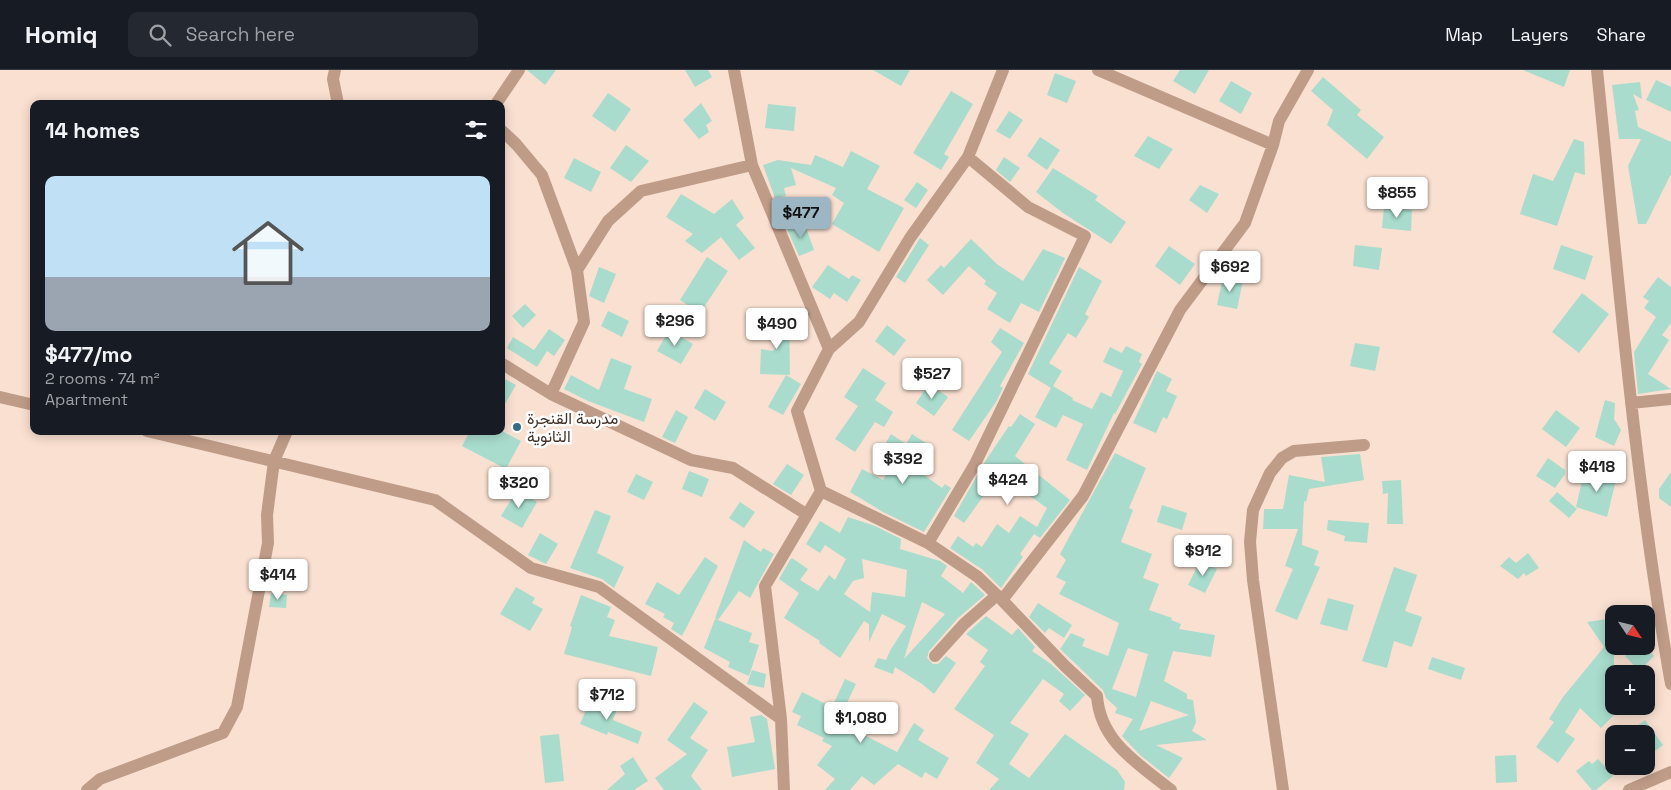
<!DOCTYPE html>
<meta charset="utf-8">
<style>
:root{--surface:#171b24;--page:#242831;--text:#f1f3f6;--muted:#9ea1a6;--line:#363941;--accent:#9db6c4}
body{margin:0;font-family:"Space Grotesk",Vazirmatn,sans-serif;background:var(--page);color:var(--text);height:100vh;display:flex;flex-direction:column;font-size:19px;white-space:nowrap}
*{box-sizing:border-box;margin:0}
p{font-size:16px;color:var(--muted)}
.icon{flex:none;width:28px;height:28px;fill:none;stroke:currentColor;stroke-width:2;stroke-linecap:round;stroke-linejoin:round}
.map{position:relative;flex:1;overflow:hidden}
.side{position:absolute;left:30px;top:30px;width:475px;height:335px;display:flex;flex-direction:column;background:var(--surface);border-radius:10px;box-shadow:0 2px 12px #0003}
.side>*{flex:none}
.needle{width:32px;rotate:125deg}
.buttons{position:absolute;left:1605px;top:535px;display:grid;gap:10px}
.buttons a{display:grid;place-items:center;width:50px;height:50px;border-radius:10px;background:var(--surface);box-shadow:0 2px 12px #0003;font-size:25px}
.price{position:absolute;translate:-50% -42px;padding:0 11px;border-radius:5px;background:#fff;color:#222;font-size:16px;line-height:32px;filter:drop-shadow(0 1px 2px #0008)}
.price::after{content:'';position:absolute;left:50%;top:30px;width:15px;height:11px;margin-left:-8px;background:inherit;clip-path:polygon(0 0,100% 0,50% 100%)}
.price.current{background:var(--accent);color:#111}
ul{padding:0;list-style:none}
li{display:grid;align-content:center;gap:10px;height:265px;padding:0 15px}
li+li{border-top:1px solid var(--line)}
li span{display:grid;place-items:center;height:155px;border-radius:10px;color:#555}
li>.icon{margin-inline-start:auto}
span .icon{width:90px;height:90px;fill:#fffc;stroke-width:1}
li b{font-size:21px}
h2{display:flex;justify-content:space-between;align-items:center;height:60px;padding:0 15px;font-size:21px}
header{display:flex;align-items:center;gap:30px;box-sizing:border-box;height:70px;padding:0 25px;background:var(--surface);border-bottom:1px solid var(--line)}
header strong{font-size:24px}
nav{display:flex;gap:28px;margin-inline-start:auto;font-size:18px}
.search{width:350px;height:45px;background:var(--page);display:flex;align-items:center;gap:12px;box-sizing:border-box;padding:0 18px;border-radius:10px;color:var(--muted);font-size:19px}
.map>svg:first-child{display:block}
</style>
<header>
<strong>Homiq</strong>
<div class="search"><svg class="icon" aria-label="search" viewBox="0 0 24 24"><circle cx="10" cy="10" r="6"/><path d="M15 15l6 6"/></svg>Search here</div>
<nav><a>Map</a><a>Layers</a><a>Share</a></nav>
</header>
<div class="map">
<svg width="1671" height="720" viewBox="0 0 1671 720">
<rect width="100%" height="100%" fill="#f9e0d1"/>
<!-- building -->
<path fill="#a9dccc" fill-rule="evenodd" d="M527,0H556L545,15Z
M685,0H708L712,7L695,17Z
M873,0H910L901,16Z
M1180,0H1209L1195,24L1173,11Z
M1523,0H1570L1564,17Z
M1055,3L1076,11L1067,33L1047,25Z
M1323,7L1361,40L1357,45L1384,67L1367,89L1327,55L1333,40L1311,21Z
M1656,10L1671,17V42L1646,30Z
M1231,11L1252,23L1241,44L1219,31Z
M1640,12L1642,29L1633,24L1639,40L1635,41L1638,57L1671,72V104L1646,154H1638L1628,96L1641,69H1619L1612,15Z
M951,21L973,34L944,84L949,87L941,100L913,83Z
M608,23L631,39L615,62L592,46Z
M701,33L712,51L706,55L709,62L699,69L683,50Z
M768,34L796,37L794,61L765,58Z
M1009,41L1023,50L1010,69L996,61Z
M1148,66L1173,79L1159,99L1134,86Z
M1040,67L1060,80L1047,100L1027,86Z
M1574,69L1584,72L1585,105L1575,102L1557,156L1520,144L1533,104L1553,111Z
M626,75L649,91L631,112L610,98Z
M851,81L880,96L867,119L904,138L879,182L832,154L844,133L832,125L836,118L791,98L796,115L784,118L786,126L775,128L763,95L778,90L811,95L815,85L843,97Z
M1004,87L1020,98L1010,112L996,100Z
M574,88L601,102L591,122L564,108Z
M1053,98L1098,126L1095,130L1126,152L1111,174L1063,143L1036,122Z
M917,112L928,120L916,138L904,130Z
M1200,115L1219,124L1207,143L1189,130Z
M681,124L714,144L732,129L744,148L736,155L755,178L739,190L721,167L702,183L685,171L693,164L666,147Z
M1384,137L1412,140L1411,161L1382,158Z
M804,152L814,180L799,186L787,159Z
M920,168L929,175L905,213L896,207Z
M971,169L998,195L1023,211L1043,179L1065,188L1039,242L1021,233L1010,253L987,239L997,223L984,214L986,211L969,196L943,225L927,210L941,195L944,198Z
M1355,175L1382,178L1379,200L1353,196Z
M1561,175L1593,186L1585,210L1553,199Z
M1169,176L1195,194L1180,215L1155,196Z
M707,187L728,201L700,243L680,230Z
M828,195L849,209L852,205L861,210L847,232L834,223L830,229L812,217Z
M599,197L616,204L604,233L589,226Z
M1079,197L1102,211L1085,244L1089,247L1076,268L1068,263L1049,293L1062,301L1053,316L1073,328L1072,330L1092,339L1101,322L1111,327L1123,301L1103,292L1110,277L1122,283L1126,276L1142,284L1139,292L1142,294L1115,344L1114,343L1087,400L1066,390L1083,354L1063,345L1056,358L1035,347L1051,318L1028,304Z
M1223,207L1243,211L1237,239L1217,235Z
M1658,207L1671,217V253L1662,265L1669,270L1648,304L1671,319L1638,324L1634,282L1656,247L1644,238L1649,231L1643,227Z
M1582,223L1609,244L1579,283L1552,262Z
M525,234L536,245L523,258L512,246Z
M608,241L629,251L622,267L601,256Z
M789,248L790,305L760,304L761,279L773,281L783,266L759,250Z
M887,255L906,270L894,286L875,271Z
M1000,258L1024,273L1000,316L1003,318L996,332L969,371L952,360L1002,282L991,272Z
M549,259L565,270L554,286L547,281L537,297L507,278L513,267L534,280Z
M669,260L693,274L681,294L657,281Z
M1355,273L1380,277L1375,301L1350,296Z
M611,288L632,296L624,319L652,329L644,352L588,331L564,319L571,305L599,320Z
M863,298L886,313L875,330L893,342L884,357L875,352L855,382L835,369L858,336L844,327Z
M1157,301L1172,309L1166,321L1177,326L1167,349L1163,347L1156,363L1133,353Z
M786,305L801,314L783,345L768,337Z
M501,307L516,315L501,341Z
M929,314L948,327L934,346L916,333Z
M705,319L726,332L715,351L694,338Z
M1605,330L1615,333L1614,349L1621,360L1614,376L1595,367Z
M676,340L688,347L675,373L662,367Z
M1556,340L1580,358L1566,377L1542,359Z
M1020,344L1035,354L1015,386L1070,430L1040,468L1034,464L1020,484L1023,487L1001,518L983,500L950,478L958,466L973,477L976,473L982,477L997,454L1009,463L1020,446L1037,457L1047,438L1023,421L1021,424L997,407L964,453L954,446L986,390L1009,356L1011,357Z
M470,361H502L521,371L506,399L462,376Z
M891,364L906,374L912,364L932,377L917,400L942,418L945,414L951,418L924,462L883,442L850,422L862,399L883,410L893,393L879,384Z
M1115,383L1146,398L1129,438L1133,440L1121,472L1152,484L1143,508L1159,514L1149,540L1172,548L1171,550L1181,554L1179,559L1215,565L1211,587L1173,581L1164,611L1187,624V629L1193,630L1196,652L1192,661L1207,670L1156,675L1183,688L1169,708L1140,685L1122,666L1133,649L1115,643L1117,638L1106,628L1103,620L1060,579L1071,563L1085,569L1082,576L1108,586L1119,553L1059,524L1066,512L1056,507L1066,490L1060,484ZM1128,578L1148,584L1136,627L1112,619ZM1151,631L1189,645L1139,661Z
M1360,384L1364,410L1309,419L1306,432L1304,431L1302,475L1319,481L1314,495L1320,497L1297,550L1275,541L1293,499L1285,496L1298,459H1263L1264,439H1283L1289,405L1325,412L1321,387Z
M1548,388L1565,400V404L1555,418L1536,406Z
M787,394L804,405L791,425L773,414Z
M1594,398L1617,406L1607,447L1576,437L1582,411H1590Z
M689,401L709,409L702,427L682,419Z
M1671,402V437L1659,428V419Z
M636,404L653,412L644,430L627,422Z
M1401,410L1403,454H1387L1388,423L1383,424L1382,411Z
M517,420L537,432L522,458L501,446Z
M1557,422L1577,439L1569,448L1549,431Z
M740,432L755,442L744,458L729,448Z
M1162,435L1187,443L1182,460L1157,452Z
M595,440L611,446L597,483L624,497L614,518L602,509L570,498Z
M848,447L875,456L901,469L900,479L940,491L947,496L941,506L963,523L971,512L985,525L958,548L929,581L927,588L933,594H938L946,586L956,593L934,624L922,614L895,597L893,604L874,597L878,588L886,590L891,579L906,556L882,544L869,572V554L864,551L840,588L819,573L820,571L784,548L799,523L779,509L790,490L792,488L808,499L800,510L818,521L829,505L835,510L846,489L825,475L820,483L806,474L820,451L840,463ZM862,489L907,500L905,527L872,522L870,542L844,524L853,511L864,508ZM922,532L945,544L904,589L913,559Z
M1328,450L1369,453L1367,473L1344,471L1345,466L1327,460Z
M540,463L558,474L546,494L528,485Z
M744,470L761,482L763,478L774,484L750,528L739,521L718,550L715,548Z
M1528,483L1539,498L1526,506L1524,503L1518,509L1500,496L1509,487L1516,493Z
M705,487L718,496L682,566L671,559L674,553L663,547L665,544L645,534L657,512L679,525Z
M1200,491L1217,499L1205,523L1188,515Z
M1394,497L1417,505L1405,541L1422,547L1412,577L1394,571L1387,598L1362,591Z
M516,517L535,528L532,533L543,539L530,561L500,544Z
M271,523L287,525L286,538L269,537Z
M581,525L611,537L607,547L615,550L609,566L658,577L651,606L564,584L572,557L570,556Z
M1328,528L1354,535L1347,561L1320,554Z
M1038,533L1072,555L1064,568L1049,558L1045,563L1029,547Z
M986,546L1012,565L1018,558L1035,577L1032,581L1051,594L1085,625L1070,641L1059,631L1064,624L1043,609L1010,653L1029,664L1009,694L1029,708L1065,664L1117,700L1125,712L1124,720H989L999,709L976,693L994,665L954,639L985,596L980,592L988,580L966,564Z
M1614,548V645L1601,658L1580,638L1565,662L1575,669L1558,693L1536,677L1554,652L1549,649L1563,627L1604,577L1587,552Z
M715,549L752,563L749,572L759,575L749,606L728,597L730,592L704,578Z
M1635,576H1645L1654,586L1639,601L1625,586Z
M1432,587L1465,598L1461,610L1428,599Z
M752,600L766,604L764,618L747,614Z
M845,609L856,614L845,637L871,651L864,665L897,682L914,653L924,660L918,670L949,688L937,709L925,702L922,708L898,694L874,715L862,706L850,720H825L835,709L817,695L832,676L822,671L824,668L797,655L801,646L792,642L802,622L832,637Z
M592,626L618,637L613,650L642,662L638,674L608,662L607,665L580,654Z
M694,632L708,642L690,668L708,680L691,706L702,720H664L655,708L687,684L667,670Z
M761,645L767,649L775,699L732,707L727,677L755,672L750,647Z
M1645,650L1663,675L1646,688V664H1626Z
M559,664L564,711L545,713L540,666Z
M1516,685L1517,712L1496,713L1495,686Z
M633,687L648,711L634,720H607L625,704L620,696Z
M1598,689L1613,706L1596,720H1592L1576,701L1589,691L1592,694Z"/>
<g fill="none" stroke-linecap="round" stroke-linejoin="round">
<!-- minor -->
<path stroke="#bf9c88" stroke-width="12" d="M335,0L333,9L338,34
M734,0L752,95L829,279L797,341L821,421L765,516L781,649L784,720
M1098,0L1273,75
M1597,0C1618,205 1635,411 1671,614
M496,34L519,0
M501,60L516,74L542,105L577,200
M752,95L641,121L608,151L577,200L584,252L551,324L691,390L733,398L806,444
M829,279L859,252L910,168L968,87L1003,0
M501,293L551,324
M0,327L34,335
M1631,333L1671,329
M147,361L435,430L531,498L599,517L781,649
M821,421L928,473L978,507L1002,530
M928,473L975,394L1085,166L1028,137L968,87
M935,586L964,554L997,525
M87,720L100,709L223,663L237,637L268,473L267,445L274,391L287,361
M1171,720C1139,694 1100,672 1097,626L1065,596L1002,530L1083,426L1180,240L1245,153L1273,75L1279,51L1308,0
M1283,720L1253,510L1250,472L1253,440L1270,403L1282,388L1294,381L1364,375
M1629,720L1671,702"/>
</g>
<!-- markers -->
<circle fill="#366c87" stroke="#fff" stroke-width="2" cx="517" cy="357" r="5"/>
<g text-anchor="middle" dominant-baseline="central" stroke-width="5" stroke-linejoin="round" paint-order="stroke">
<!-- poi labels -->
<g font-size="16" fill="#423228" stroke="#fff" text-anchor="start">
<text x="527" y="348">مدرسة القنجرة<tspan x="527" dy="18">الثانوية</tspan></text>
</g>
</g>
</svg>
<div class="buttons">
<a><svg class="needle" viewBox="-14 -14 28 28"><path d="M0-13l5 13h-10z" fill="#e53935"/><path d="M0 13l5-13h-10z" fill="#9ea1a6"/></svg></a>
<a>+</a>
<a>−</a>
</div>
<b class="price" style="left:1397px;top:149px">$855</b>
<b class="price current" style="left:801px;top:169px">$477</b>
<b class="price" style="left:1230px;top:223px">$692</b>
<b class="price" style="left:675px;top:277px">$296</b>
<b class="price" style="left:777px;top:280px">$490</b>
<b class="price" style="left:932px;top:330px">$527</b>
<b class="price" style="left:903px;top:415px">$392</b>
<b class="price" style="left:1597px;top:423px">$418</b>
<b class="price" style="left:1008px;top:436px">$424</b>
<b class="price" style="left:519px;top:439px">$320</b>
<b class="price" style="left:1203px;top:507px">$912</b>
<b class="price" style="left:278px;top:531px">$414</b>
<b class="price" style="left:607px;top:651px">$712</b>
<b class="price" style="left:861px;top:674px">$1,080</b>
<section class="side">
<h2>14 homes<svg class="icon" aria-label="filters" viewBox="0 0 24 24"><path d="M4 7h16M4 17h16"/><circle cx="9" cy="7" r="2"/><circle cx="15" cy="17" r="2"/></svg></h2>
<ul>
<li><span style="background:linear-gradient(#bfe0f5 65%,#9aa5b1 0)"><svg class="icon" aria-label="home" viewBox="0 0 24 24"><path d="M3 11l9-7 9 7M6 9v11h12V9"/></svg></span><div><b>$477/mo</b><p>2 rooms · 74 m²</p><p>Apartment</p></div></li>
</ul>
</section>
</div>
